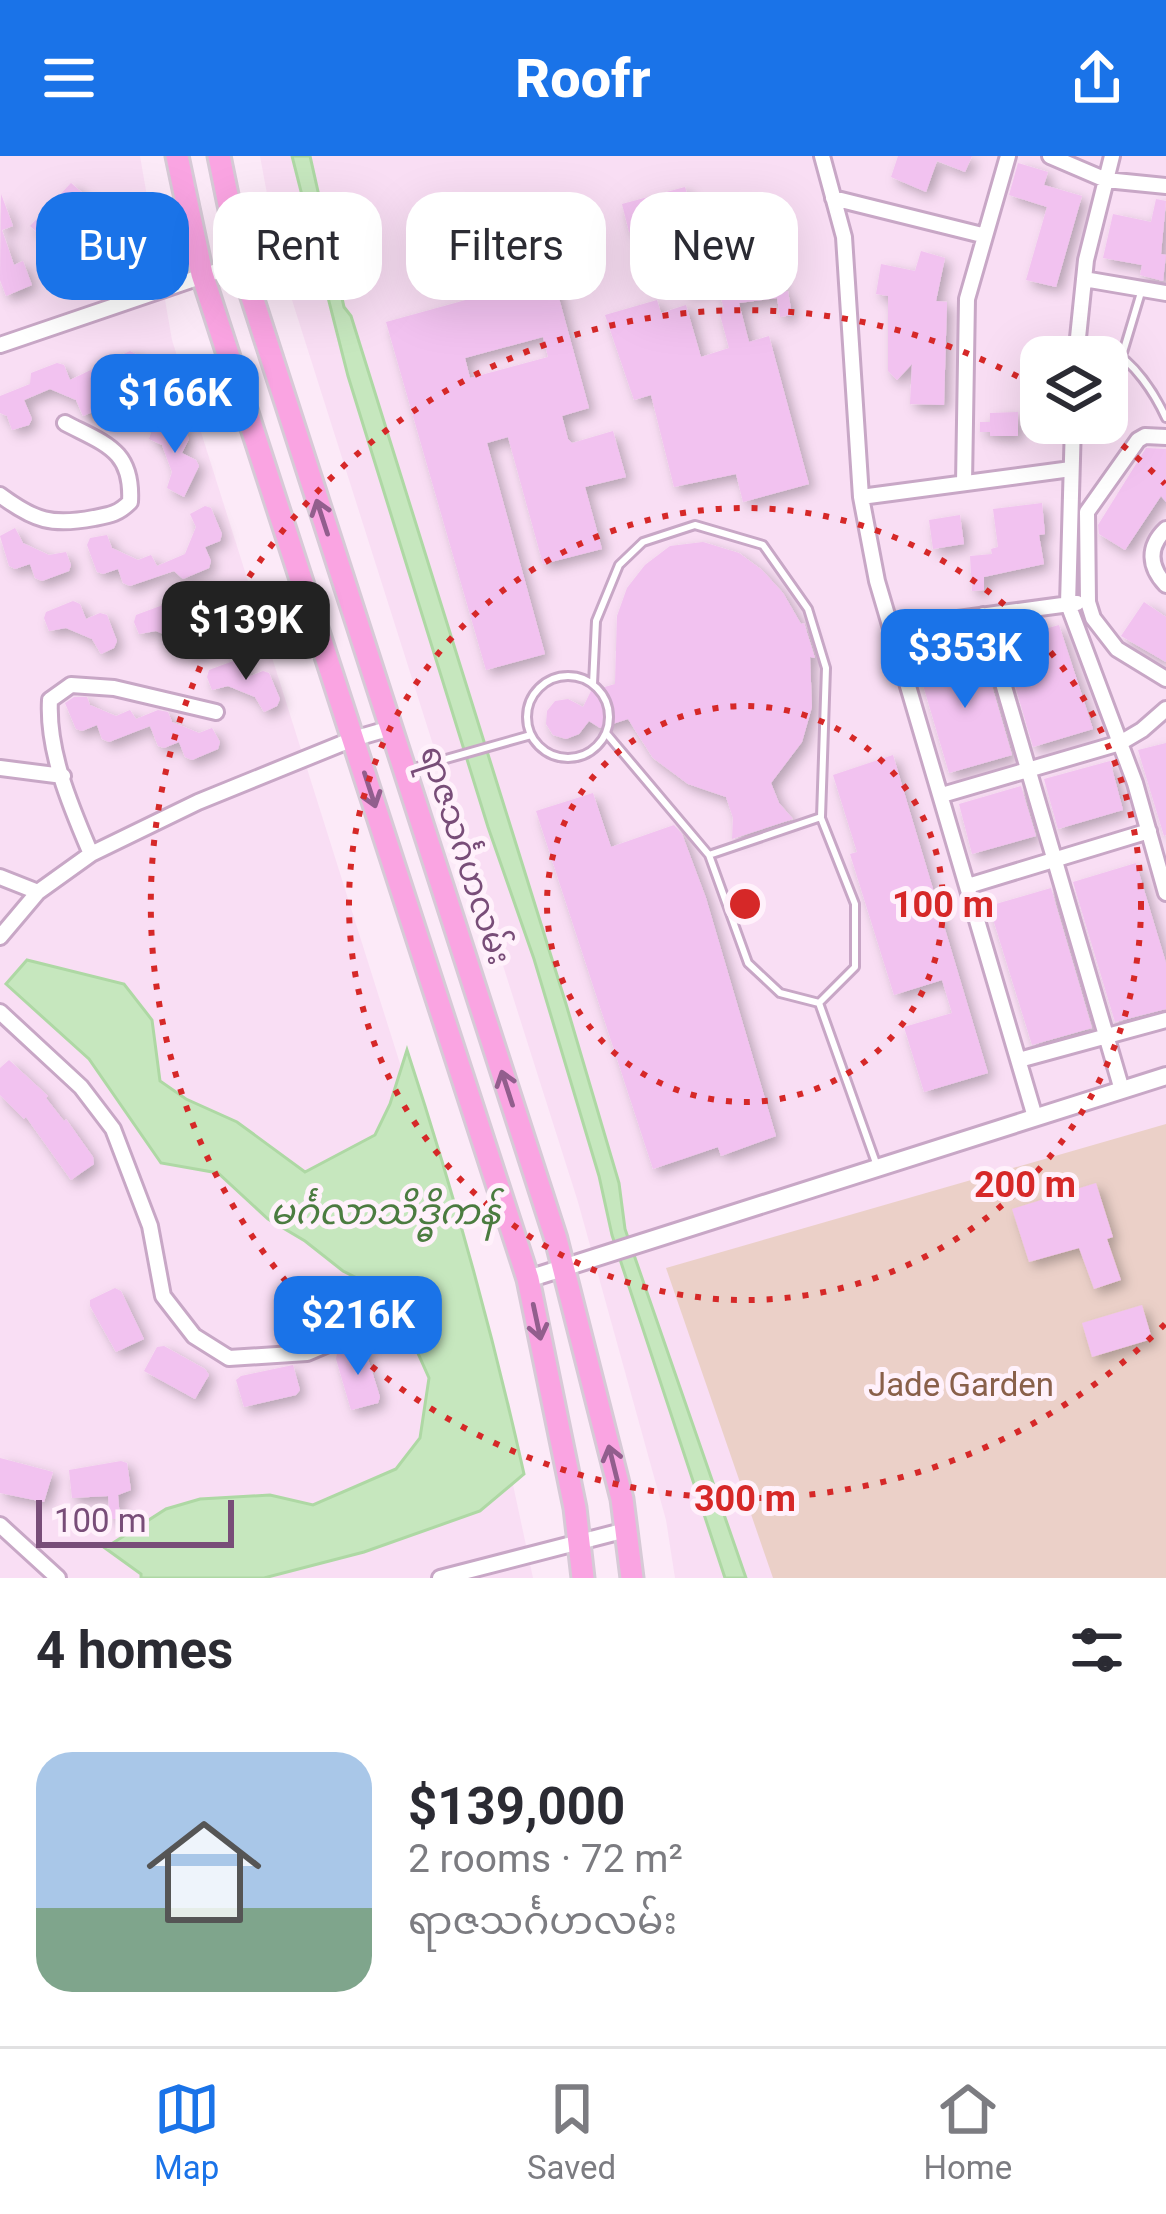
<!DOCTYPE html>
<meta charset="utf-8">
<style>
:root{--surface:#fff;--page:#f7f7f7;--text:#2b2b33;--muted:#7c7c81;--line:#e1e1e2;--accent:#1a73e8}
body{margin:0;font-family:Roboto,"Noto Sans Myanmar",sans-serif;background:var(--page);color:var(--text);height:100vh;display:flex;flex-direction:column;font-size:45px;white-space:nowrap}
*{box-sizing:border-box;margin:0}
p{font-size:39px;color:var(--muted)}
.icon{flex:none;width:66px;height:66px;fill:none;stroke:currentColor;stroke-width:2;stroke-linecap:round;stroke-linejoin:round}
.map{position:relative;height:1422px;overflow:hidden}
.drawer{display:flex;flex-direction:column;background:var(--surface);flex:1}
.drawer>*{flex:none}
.guide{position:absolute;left:36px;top:36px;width:1095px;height:108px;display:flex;gap:24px}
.fabs{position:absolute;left:1020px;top:180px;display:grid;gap:24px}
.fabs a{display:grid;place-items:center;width:108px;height:108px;border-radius:24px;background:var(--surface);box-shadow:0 12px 48px #0002;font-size:60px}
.scale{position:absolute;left:36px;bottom:30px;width:198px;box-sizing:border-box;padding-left:12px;border:6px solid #784d78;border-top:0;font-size:33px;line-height:42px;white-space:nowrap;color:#784d78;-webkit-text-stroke:9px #fff1fb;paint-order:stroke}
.price{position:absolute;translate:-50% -102px;padding:0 27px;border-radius:24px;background:var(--accent);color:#fff;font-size:39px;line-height:78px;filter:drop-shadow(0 3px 6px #0008)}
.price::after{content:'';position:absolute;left:50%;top:72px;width:36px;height:27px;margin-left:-18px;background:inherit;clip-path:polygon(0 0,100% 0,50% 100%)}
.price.on{background:#222;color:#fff}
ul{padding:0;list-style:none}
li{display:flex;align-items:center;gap:36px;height:300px;padding:0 36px}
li+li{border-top:3px solid var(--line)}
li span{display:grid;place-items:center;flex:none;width:336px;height:240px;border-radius:36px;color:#555}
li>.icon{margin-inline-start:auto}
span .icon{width:144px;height:144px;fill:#fffc;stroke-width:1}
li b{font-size:51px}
h2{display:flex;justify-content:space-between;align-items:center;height:144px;padding:0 36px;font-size:51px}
.tag{padding:0 42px;border-radius:36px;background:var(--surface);box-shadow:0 12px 48px #0002;font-size:42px;line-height:108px}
.tag.on{background:var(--accent);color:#fff}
header{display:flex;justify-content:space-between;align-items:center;height:156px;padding:0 36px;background:var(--accent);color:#fff;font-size:54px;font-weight:800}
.tab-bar{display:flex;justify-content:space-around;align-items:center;height:168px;border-top:3px solid var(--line);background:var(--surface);font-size:33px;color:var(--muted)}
.tab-bar a{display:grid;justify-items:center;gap:6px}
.tab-bar .on{color:var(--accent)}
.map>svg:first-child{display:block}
</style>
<header><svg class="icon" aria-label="menu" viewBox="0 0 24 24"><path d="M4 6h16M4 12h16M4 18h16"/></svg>Roofr<svg class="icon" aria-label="share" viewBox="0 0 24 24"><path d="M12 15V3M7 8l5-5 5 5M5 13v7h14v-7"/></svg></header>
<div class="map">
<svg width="1166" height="1422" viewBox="0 0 1166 1422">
<defs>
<filter id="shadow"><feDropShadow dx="5.5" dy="5.5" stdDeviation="6" flood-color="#0004"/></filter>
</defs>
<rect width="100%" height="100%" fill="#fceaf8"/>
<!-- residential -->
<path fill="#f9def4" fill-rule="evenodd" d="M0,0H140L172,184L471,1133L533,1422H0Z
M260,0H1166V1422H675L666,1364L578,1046L279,103ZM1041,201H1107V267H1041Z"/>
<!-- green -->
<path fill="#ebd0c8" d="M1166,968V1422H773L666,1112Z"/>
<!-- water -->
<path fill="#c6e7be" stroke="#aed8a4" stroke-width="3" d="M292,0H310L344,151L351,160L566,848L619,1027L625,1073L746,1422H725L612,1079L599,1020L534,803L488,671L348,220Z
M27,804L124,828L152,864L160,925L186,943L237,966L305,1016L375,979L390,948L407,894C453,1034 492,1174 524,1318L480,1355L364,1396L264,1422H141V1418L105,1392L166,1353L200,1343L270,1339L313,1349L396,1313L420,1282L429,1222L408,1175L382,1135L343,1115L305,1085L268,1063L218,1017L161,1007L89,903L6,828Z"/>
<!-- building -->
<path fill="#f2c2f0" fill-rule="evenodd" filter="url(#shadow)" d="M898,0H972L965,16L937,5L926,36L891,21Z
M1018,7L1048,16L1044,29L1082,40L1056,131L1026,124L1047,51L1009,39Z
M71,27L92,45L52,89L30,70Z
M685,31L693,57L684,60L692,91L716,87L720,107L758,103L759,111L777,109L781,137L788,135L792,159L780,161L777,142L739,147L749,186L769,180L809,328L743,346L736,318L674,331L651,239L634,244L605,159L657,144L661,157L686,149L701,201L729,192L719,155L724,153L718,131L687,136L683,110L675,111L670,77L641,85L638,74L629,76L622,48Z
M1,38L13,70L2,74L14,109L23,105L32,129L6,140L0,124Z
M1156,43L1166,45L1161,98L1166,99L1163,125L1140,119L1142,109L1103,102L1113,58L1151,66Z
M921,95L945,102L936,145L947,146L944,249L910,248L912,208L897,224L888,215V140L876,138L881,108L915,115Z
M553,120L589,252L562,260L568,283L572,287L613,275L626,321L585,331L602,393L543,408L508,281L487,287L545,498L486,514L386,166ZM543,181L548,201L470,222L465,202Z
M130,195L136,198L142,212L157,206L163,208L174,235L171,242L155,248L149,232L122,221L95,232L101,247L98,254L83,260L76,244L50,233L24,244L32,263L29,269L12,274L7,260L0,257V240L30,228L31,217L57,207L64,209L70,224Z
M1018,256V280H990V276H980V266H990V257Z
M156,262L186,276L189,283L182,297L196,304L199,310L184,341L167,332L172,316L162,289L149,283Z
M1146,292L1166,293V346L1161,340L1125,394L1099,378L1098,369Z
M1042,347L1045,378L1039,379L1044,408L984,421V434L972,435L970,400L992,398L991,393L998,391L993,353Z
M205,350L211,352L222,378L220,385L205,391L211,405L209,412L183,423L174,415L130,430L123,427L118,413L103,418L97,416L87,389L90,382L107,379L112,392L138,404L151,399L157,410L185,398L196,371L190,358Z
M960,359L964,388L933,393L929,364Z
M15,372L23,387L49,399L66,396L71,409L69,415L42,425L35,422L30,408L15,413L9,410L0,380Z
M703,386L739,397L762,414L783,437L801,468L804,467L815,502L810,501L812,551L802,586L771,627L779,647L793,663L732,683L733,662L726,641L688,628L653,602L628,563L600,572L589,565L579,578L566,583L553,579L546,568L547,555L555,545L568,543L583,551L591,535L615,528L617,460L627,432L645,409L670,390Z
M73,445L80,448L86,463L100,457L107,459L117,485L114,492L101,498L92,483L66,472L49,475L44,462L46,456Z
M1144,446L1166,461V506L1121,480Z
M163,449L170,452L176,466L190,460L197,462L207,489L204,495L191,501L182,486L156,475L139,478L134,466L136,459Z
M1059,469L1093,573L1033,591L1002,485Z
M981,492L1012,599L949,617L918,512Z
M236,504L243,507L248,521L263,515L269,517L280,543L277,550L264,556L255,541L228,530L212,534L207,521L209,514Z
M74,541H87L90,549L116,560L130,554L136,563L158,554L168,556L172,566L199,577L212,572L220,586L218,593L192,604L185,601L179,586L164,592L158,590L150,570L109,586L102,583L97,569L82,575L76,573L65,547Z
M1166,587V679L1164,680L1138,594Z
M893,599L988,917L924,936L904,871L952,857L942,824L894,839L850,698L857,696L833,619Z
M1110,605L1123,654L1058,673L1044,623Z
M1021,630L1036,680L972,698L959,648Z
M593,637L611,691L674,669L682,678L706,742L776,980L721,1000L718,991L653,1013L536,655Z
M1136,707L1166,807V853L1115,866L1073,726Z
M1051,732L1092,872L1032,889L989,750Z
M9,904L48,940L46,942L64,965L66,963L93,1001L94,1008L71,1024L26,961L24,963L0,939V912Z
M1096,1027L1113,1081L1107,1083L1121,1124L1094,1133L1079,1092L1029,1106L1012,1053Z
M115,1132L121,1135L144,1183L116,1196L90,1150V1144Z
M1142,1149L1152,1183L1092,1201L1082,1167Z
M164,1190L205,1213L209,1219L195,1243L144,1215L157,1191Z
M364,1190L380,1241L378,1247L351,1254L336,1203L337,1197Z
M293,1209L300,1234L296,1239L244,1251L236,1224L241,1220Z
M0,1302L53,1316L44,1346L0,1337Z
M121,1305L127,1307L131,1334L118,1339L120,1363H110L108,1340L72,1342L69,1314Z"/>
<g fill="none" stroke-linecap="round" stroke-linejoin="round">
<defs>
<path id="service" d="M1080,185C1089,188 1101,189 1109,193C1134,205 1155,238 1166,262
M1121,203L1142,133
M527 561a41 41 0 1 1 82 0a41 41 0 1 1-82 0Z
M593,528L596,465L619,409L643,386L695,369L763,389L808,453L826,512L821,661L709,699L606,577
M407,614L531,579
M709,699L748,807L780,837L819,847
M819,847L855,811V748L821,662
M819,847L876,1007"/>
<path id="minor" d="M822,0L844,81L861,341L877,425L1035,961
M1050,0L1106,24L1166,30
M833,42L982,79
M1084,123L1166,137
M0,189L241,107
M1076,201L1086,104L1112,0
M1073,267L1068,448L1135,627L1166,737
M1166,281L1145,280L1138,284L1087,356L1088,446L1093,462L1117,493L1166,523
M964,327L967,143L1008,0
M0,339C35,365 52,370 94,362C110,359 118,358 130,346C133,294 105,288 65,267
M861,341L1071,313
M1166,373C1147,391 1149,411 1166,429
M983,459L1122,934
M891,472L1077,447
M0,612L63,620
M942,639L1120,587L1142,574L1166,553
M91,698C71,651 47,596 50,544L71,529L114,532L216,556
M0,721L38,736
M968,730L1149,675
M0,781L38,736L91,698L198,646L353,583L391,572
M0,856L81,931L113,973L150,1070L163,1140L194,1180L229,1202L307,1197L361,1174
M1019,904L1166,864
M0,1369L58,1422
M440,1422L626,1374"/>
<path id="tertiary" d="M528,1123L1166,920"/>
<path id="primary" d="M177,0L202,118L528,1123L575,1352L583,1422
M219,0L241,107L556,1083L622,1343L632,1422"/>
</defs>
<!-- service casing -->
<use href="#service" stroke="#c8a7c6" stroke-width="12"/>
<!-- minor casing -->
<use href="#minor" stroke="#c8a7c6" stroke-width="20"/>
<!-- tertiary casing -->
<use href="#tertiary" stroke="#c8a7c6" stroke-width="22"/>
<!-- primary casing -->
<use href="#primary" stroke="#d6cad6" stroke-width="27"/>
<!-- service -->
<use href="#service" stroke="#fff" stroke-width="6"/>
<!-- minor -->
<use href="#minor" stroke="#fff" stroke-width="14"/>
<!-- tertiary -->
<use href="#tertiary" stroke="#fff" stroke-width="16"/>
<!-- primary -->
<use href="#primary" stroke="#faa4e2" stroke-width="21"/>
</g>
<!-- one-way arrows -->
<defs><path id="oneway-shaft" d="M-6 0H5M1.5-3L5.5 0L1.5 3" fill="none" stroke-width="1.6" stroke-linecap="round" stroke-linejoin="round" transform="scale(3)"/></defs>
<g stroke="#925e8d">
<use href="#oneway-shaft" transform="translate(322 361) rotate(-108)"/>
<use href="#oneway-shaft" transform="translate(370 634) rotate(72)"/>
<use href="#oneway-shaft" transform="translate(507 932) rotate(-108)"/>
<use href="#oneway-shaft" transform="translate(537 1166) rotate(78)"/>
<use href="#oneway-shaft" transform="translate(613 1307) rotate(-104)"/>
</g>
<!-- distance rings -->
<g fill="none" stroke="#d62828" stroke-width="6" stroke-dasharray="6 12">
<circle cx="745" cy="748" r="198"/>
<circle cx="745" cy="748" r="396"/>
<path d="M1165 1168A594 594 0 1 1 1037 231M1094 267A594 594 0 0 1 1165 328"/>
</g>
<g text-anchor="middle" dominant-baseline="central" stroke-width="10" stroke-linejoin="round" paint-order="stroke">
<!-- street labels -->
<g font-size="33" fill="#784d78" stroke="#fff1fb">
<text transform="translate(466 699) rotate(72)">ရာဇသင်္ဂဟလမ်း</text>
</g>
<!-- park labels -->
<g font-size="33" fill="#89604a" stroke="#fff1fb">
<text x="961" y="1228">Jade Garden</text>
</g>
<!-- water labels -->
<g font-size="36" font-style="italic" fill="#4b7c40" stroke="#fff1fb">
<text x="385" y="1056">မင်္ဂလာသိဒ္ဓိကန်</text>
</g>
</g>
<circle cx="745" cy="748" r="18" fill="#d62828" stroke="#fff1fb" stroke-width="6"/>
<g font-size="36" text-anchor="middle" font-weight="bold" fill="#d62828" stroke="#fff1fb" stroke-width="10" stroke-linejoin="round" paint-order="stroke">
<text x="943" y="761">100 m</text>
<text x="1025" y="1041">200 m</text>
<text x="745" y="1355">300 m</text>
</g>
</svg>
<div class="fabs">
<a><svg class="icon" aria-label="layers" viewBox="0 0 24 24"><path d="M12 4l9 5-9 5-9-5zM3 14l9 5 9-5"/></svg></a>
</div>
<div class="scale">100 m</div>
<b class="price" style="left:175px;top:300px">$166K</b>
<b class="price on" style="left:246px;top:527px">$139K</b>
<b class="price" style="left:965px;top:555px">$353K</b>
<b class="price" style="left:358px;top:1222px">$216K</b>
<div class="guide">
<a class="tag on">Buy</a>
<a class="tag">Rent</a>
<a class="tag">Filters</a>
<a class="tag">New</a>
</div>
</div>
<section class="drawer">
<h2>4 homes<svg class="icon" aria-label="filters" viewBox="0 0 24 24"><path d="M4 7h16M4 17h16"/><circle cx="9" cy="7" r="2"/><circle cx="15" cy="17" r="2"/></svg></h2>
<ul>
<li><span style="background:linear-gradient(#a9c7e8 65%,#7fa58c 0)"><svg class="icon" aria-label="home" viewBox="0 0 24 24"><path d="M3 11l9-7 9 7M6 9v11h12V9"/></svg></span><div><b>$139,000</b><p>2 rooms · 72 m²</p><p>ရာဇသင်္ဂဟလမ်း</p></div></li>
</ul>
</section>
<nav class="tab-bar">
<a class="on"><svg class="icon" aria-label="map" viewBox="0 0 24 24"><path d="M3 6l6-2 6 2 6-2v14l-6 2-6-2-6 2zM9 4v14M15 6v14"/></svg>Map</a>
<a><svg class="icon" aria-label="saved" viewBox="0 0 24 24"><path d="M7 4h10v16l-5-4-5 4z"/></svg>Saved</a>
<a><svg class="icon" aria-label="home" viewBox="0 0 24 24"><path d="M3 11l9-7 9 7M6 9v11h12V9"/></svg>Home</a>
</nav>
